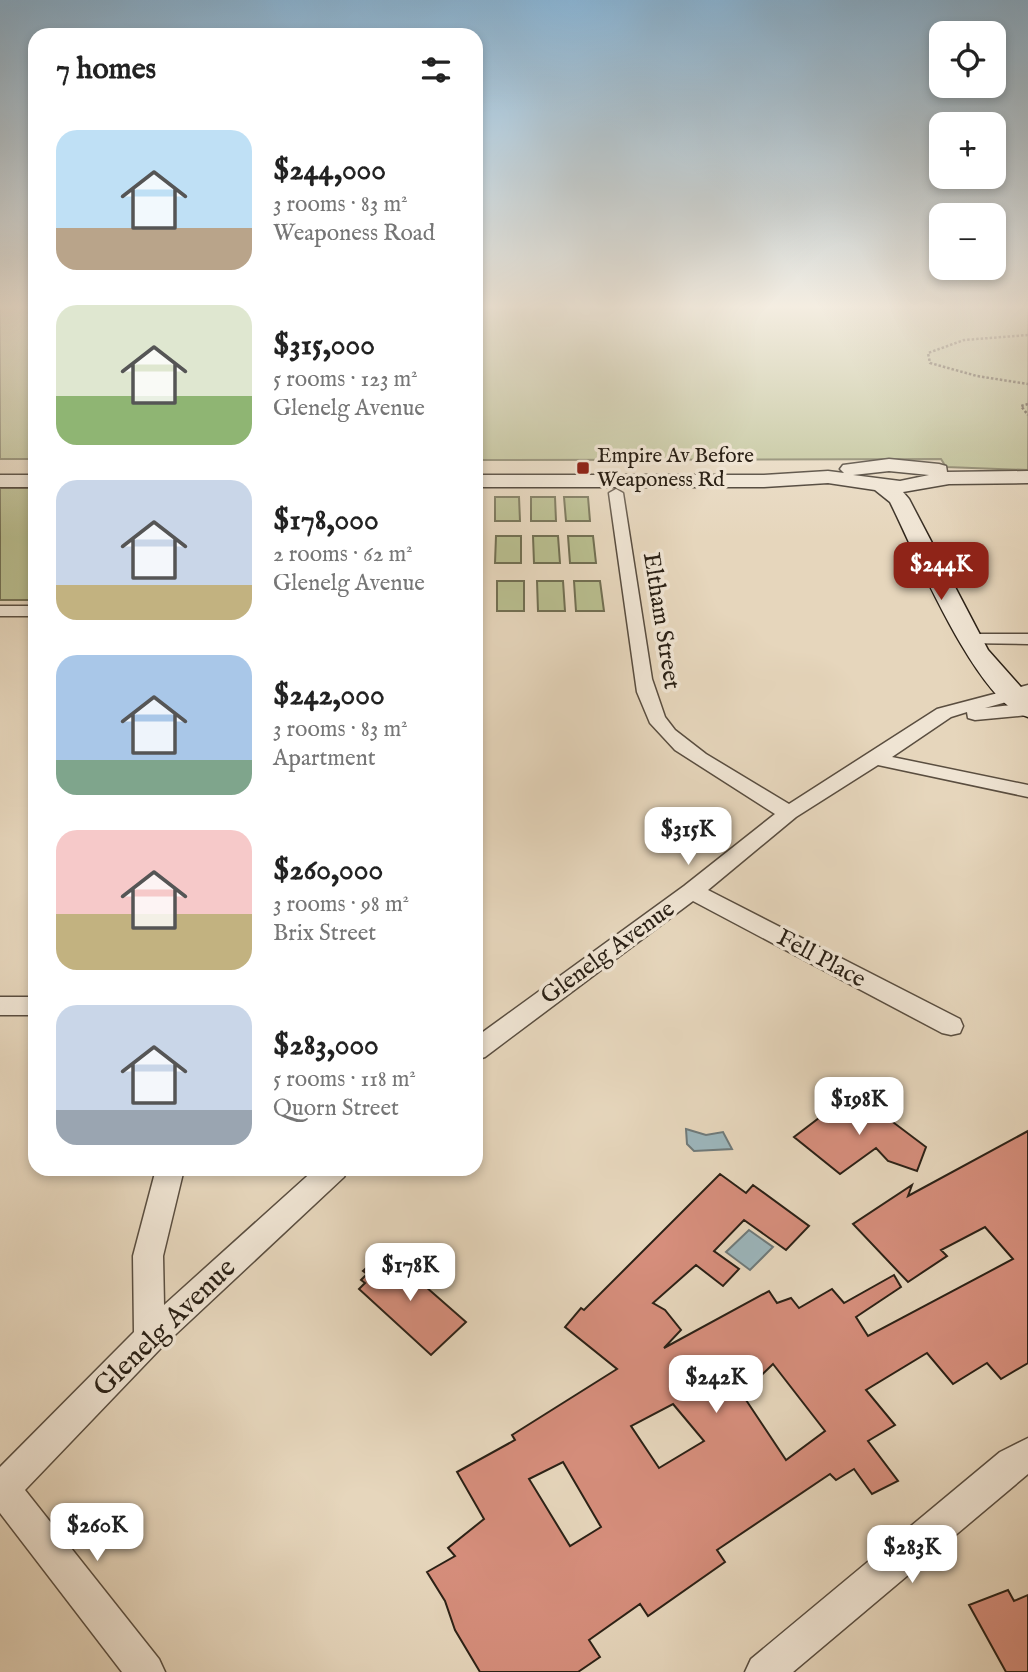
<!DOCTYPE html>
<meta charset="utf-8">
<style>
:root{--surface:#fff;--page:#f2f2f2;--text:#222;--muted:#767676;--accent:#8f2418}
body{margin:0;font-family:"IM FELL English",serif;background:var(--page);color:var(--text);height:100vh;display:flex;flex-direction:column;font-size:26px;white-space:nowrap}
*{box-sizing:border-box;margin:0}
p{font-size:23px;color:var(--muted)}
.icon{flex:none;width:38px;height:38px;fill:none;stroke:currentColor;stroke-width:2;stroke-linecap:round;stroke-linejoin:round}
.map{position:relative;flex:1;overflow:hidden}
.side{position:absolute;left:28px;top:28px;width:455px;height:1148px;display:flex;flex-direction:column;background:var(--surface);border-radius:21px;box-shadow:0 4px 10px #0003}
.side>*{flex:none}
.tools{position:absolute;left:929px;top:21px;display:grid;gap:14px}
.tools a{display:grid;place-items:center;width:77px;height:77px;border-radius:14px;background:var(--surface);box-shadow:0 4px 10px #0003;font-size:35px}
.price{position:absolute;translate:-50% -60px;padding:0 16px;border-radius:14px;background:#fff;color:#222;font-size:23px;line-height:46px;filter:drop-shadow(0 2px 4px #0008)}
.price::after{content:'';position:absolute;left:50%;top:42px;width:21px;height:16px;margin-left:-10px;background:inherit;clip-path:polygon(0 0,100% 0,50% 100%)}
.price.current{background:var(--accent);color:#fff}
ul{padding:0;list-style:none}
li{display:flex;align-items:center;gap:21px;height:175px;padding:0 28px}
li span{display:grid;place-items:center;flex:none;width:196px;height:140px;border-radius:21px;color:#555}
li>.icon{margin-inline-start:auto}
span .icon{width:84px;height:84px;fill:#fffc;stroke-width:1}
li b{font-size:30px}
h2{display:flex;justify-content:space-between;align-items:center;height:84px;padding:0 28px;font-size:30px}
.map>svg:first-child{display:block}
</style>
<div class="map">
<svg width="1028" height="1672" viewBox="0 0 1028 1672">
<rect width="100%" height="100%" fill="#e6d6bc"/>
<filter id="stains"><feTurbulence type="fractalNoise" baseFrequency=".00286" numOctaves="4"/><feColorMatrix values="0 0 0 0 .2 0 0 0 0 .09 0 0 0 0 .02 0 0 0 .5 -.17"/></filter>
<radialGradient id="worn" r=".72"><stop offset=".6" stop-color="#630" stop-opacity="0"/><stop offset="1" stop-color="#630" stop-opacity=".3"/></radialGradient>
<!-- green -->
<path fill="#b8bd8e" stroke="#726f52" stroke-width="2" d="M0,304H35V459H0Z
M476,304H1028V470L946,467L941,459L476,460Z
M0,488H35V600H0Z
M495,497H519L520,521H495Z
M531,497H555L556,521H531Z
M564,497H588L590,521H566Z
M496,536H521V563H495Z
M533,536H558L560,563H534Z
M568,536H593L596,563H570Z
M497,581H524V611H497Z
M537,581H563L565,611H538Z
M574,581H600L604,611H576Z"/>
<!-- water -->
<path fill="#9cb6bc" stroke="#6f7a7a" stroke-width="2" d="M686,1129L706,1135L723,1132L732,1149L694,1151L687,1144Z
M749,1230L773,1247L750,1270L726,1252Z"/>
<!-- building -->
<path fill="#d68e7c" stroke="#2b2116" stroke-width="2" fill-rule="evenodd" d="M853,1092L926,1147L917,1171L888,1161L876,1148L840,1174L794,1137Z
M1028,1131V1363L1001,1379L987,1363L953,1384L927,1353L866,1390L895,1425L868,1441L898,1481L872,1494L854,1469L836,1480L830,1474L717,1550L725,1562L648,1616L640,1604L589,1640L600,1657L578,1672H480L455,1630L445,1601L427,1572L455,1556L448,1548L484,1519L457,1472L515,1440L512,1435L617,1369L565,1327L581,1308L584,1310L720,1174L746,1193L753,1185L809,1226L786,1250L744,1220L714,1251L739,1269L723,1286L696,1265L653,1303L665,1310L681,1330L664,1348L769,1291L777,1303L791,1298L799,1308L832,1289L844,1303L894,1275L901,1287L856,1317L868,1336L1013,1259L985,1227L941,1250L947,1256L908,1282L853,1224L912,1185L908,1196ZM773,1364L825,1431L786,1460L742,1394ZM673,1404L704,1441L659,1468L631,1426ZM563,1462L601,1527L570,1546L529,1479Z
M385,1251L466,1322L431,1355L359,1289L365,1283L361,1280L367,1274L363,1271Z
M1008,1590L1014,1601L1028,1595V1672H1006L969,1605Z"/>
<g fill="none" stroke-linecap="round" stroke-linejoin="round">
<defs>
<path id="street" d="M616,489L623,493L652,679L665,717L675,730L706,754L789,804L937,709L1028,685V696L985,708L1028,703V715L975,720L968,718L967,712L951,717L892,757L1028,785V797L878,765L796,817L708,890L960,1019L963,1026L960,1033L951,1035L942,1033L693,901L485,1057L476,1060V1037L684,886L775,814L675,750L650,723L637,692L609,493Z
M0,606H35V616H0Z
M969,634H1028V644L963,643L960,639L963,635Z
M0,997H35V1015H0Z
M156,1169H184L163,1256L164,1305L315,1169H348L344,1177L161,1348L25,1490L159,1659L165,1672H122L0,1513V1467L134,1332L133,1256Z
M1028,1438V1474L793,1672H745L751,1659L1000,1452Z"/>
<path id="secondary" d="M889,459L939,464L946,466L947,472L1028,471V483L949,484L903,492L909,499L988,650L1028,695V717C977,704 914,550 890,502L875,490L828,483L764,487H476V475H764L828,471L844,473L840,469L843,465ZM889,471L929,475L900,481L853,475Z
M0,475H35V487H0Z"/>
</defs>
<!-- street casing -->
<use href="#street" stroke="#5a4e40" stroke-width="3"/>
<!-- secondary casing -->
<use href="#secondary" stroke="#2b2116" stroke-width="3"/>
<!-- path -->
<path stroke="#2b2116" stroke-width="2.5" stroke-dasharray="2.5 2" stroke-linecap="butt" d="M1028,335L964,340L928,353L930,363L977,376L1028,384
M1028,404L1021,406L1028,415"/>
<!-- street -->
<use href="#street" fill="#efe4d3" fill-rule="evenodd"/>
<!-- secondary -->
<use href="#secondary" fill="#efe4d3" fill-rule="evenodd"/>
</g>
<!-- sky -->
<linearGradient id="sky" x2="0" y2="1"><stop stop-color="#89b5d6"/><stop offset="0.57" stop-color="#f4ede1"/><stop offset="1" stop-color="#f4ede1" stop-opacity="0"/></linearGradient>
<rect width="1028" height="538" fill="url(#sky)"/>
<!-- markers -->
<rect fill="#8f2418" stroke="#efe4d3" stroke-width="2.5" x="576" y="461" width="14" height="14" rx="3.5"/>
<g text-anchor="middle" dominant-baseline="central" stroke-width="7" stroke-linejoin="round" paint-order="stroke">
<!-- far-poi labels -->
<g font-size="21" fill="#2b2116" stroke="#efe4d3" text-anchor="start">
<text x="597" y="456">Empire Av Before<tspan x="597" dy="24">Weaponess Rd</tspan></text>
</g>
<!-- street labels -->
<g font-size="24" fill="#2b2116" stroke="#efe4d3">
<text transform="translate(661 621) rotate(81)">Eltham Street</text>
<text transform="translate(608 953) rotate(-36)">Glenelg Avenue</text>
<text transform="translate(821 959) rotate(28)">Fell Place</text>
</g>
<!-- near-street labels -->
<g font-size="28" fill="#2b2116" stroke="#efe4d3">
<text transform="translate(165 1328) rotate(-44)">Glenelg Avenue</text>
</g>
</g>
<rect width="100%" height="100%" filter="url(#stains)"/>
<rect width="100%" height="100%" fill="url(#worn)"/>
</svg>
<div class="tools">
<a><svg class="icon" aria-label="locate" viewBox="0 0 24 24"><circle cx="12" cy="12" r="6"/><path d="M12 2v4M12 18v4M2 12h4M18 12h4"/></svg></a>
<a>+</a>
<a>−</a>
</div>
<b class="price current" style="left:941px;top:602px">$244K</b>
<b class="price" style="left:688px;top:867px">$315K</b>
<b class="price" style="left:859px;top:1137px">$198K</b>
<b class="price" style="left:410px;top:1303px">$178K</b>
<b class="price" style="left:716px;top:1415px">$242K</b>
<b class="price" style="left:97px;top:1563px">$260K</b>
<b class="price" style="left:912px;top:1585px">$283K</b>
<section class="side">
<h2>7 homes<svg class="icon" aria-label="filters" viewBox="0 0 24 24"><path d="M4 7h16M4 17h16"/><circle cx="9" cy="7" r="2"/><circle cx="15" cy="17" r="2"/></svg></h2>
<ul>
<li><span style="background:linear-gradient(#bfe0f5 70%,#b9a48a 0)"><svg class="icon" aria-label="home" viewBox="0 0 24 24"><path d="M3 11l9-7 9 7M6 9v11h12V9"/></svg></span><div><b>$244,000</b><p>3 rooms · 83 m²</p><p>Weaponess Road</p></div></li>
<li><span style="background:linear-gradient(#dfe7d0 65%,#8fb573 0)"><svg class="icon" aria-label="home" viewBox="0 0 24 24"><path d="M3 11l9-7 9 7M6 9v11h12V9"/></svg></span><div><b>$315,000</b><p>5 rooms · 123 m²</p><p>Glenelg Avenue</p></div></li>
<li><span style="background:linear-gradient(#c9d6e8 75%,#c2b280 0)"><svg class="icon" aria-label="home" viewBox="0 0 24 24"><path d="M3 11l9-7 9 7M6 9v11h12V9"/></svg></span><div><b>$178,000</b><p>2 rooms · 62 m²</p><p>Glenelg Avenue</p></div></li>
<li><span style="background:linear-gradient(#a9c7e8 75%,#7fa58c 0)"><svg class="icon" aria-label="home" viewBox="0 0 24 24"><path d="M3 11l9-7 9 7M6 9v11h12V9"/></svg></span><div><b>$242,000</b><p>3 rooms · 83 m²</p><p>Apartment</p></div></li>
<li><span style="background:linear-gradient(#f6c9c9 60%,#c2b280 0)"><svg class="icon" aria-label="home" viewBox="0 0 24 24"><path d="M3 11l9-7 9 7M6 9v11h12V9"/></svg></span><div><b>$260,000</b><p>3 rooms · 98 m²</p><p>Brix Street</p></div></li>
<li><span style="background:linear-gradient(#c9d6e8 75%,#9aa5b1 0)"><svg class="icon" aria-label="home" viewBox="0 0 24 24"><path d="M3 11l9-7 9 7M6 9v11h12V9"/></svg></span><div><b>$283,000</b><p>5 rooms · 118 m²</p><p>Quorn Street</p></div></li>
</ul>
</section>
</div>
